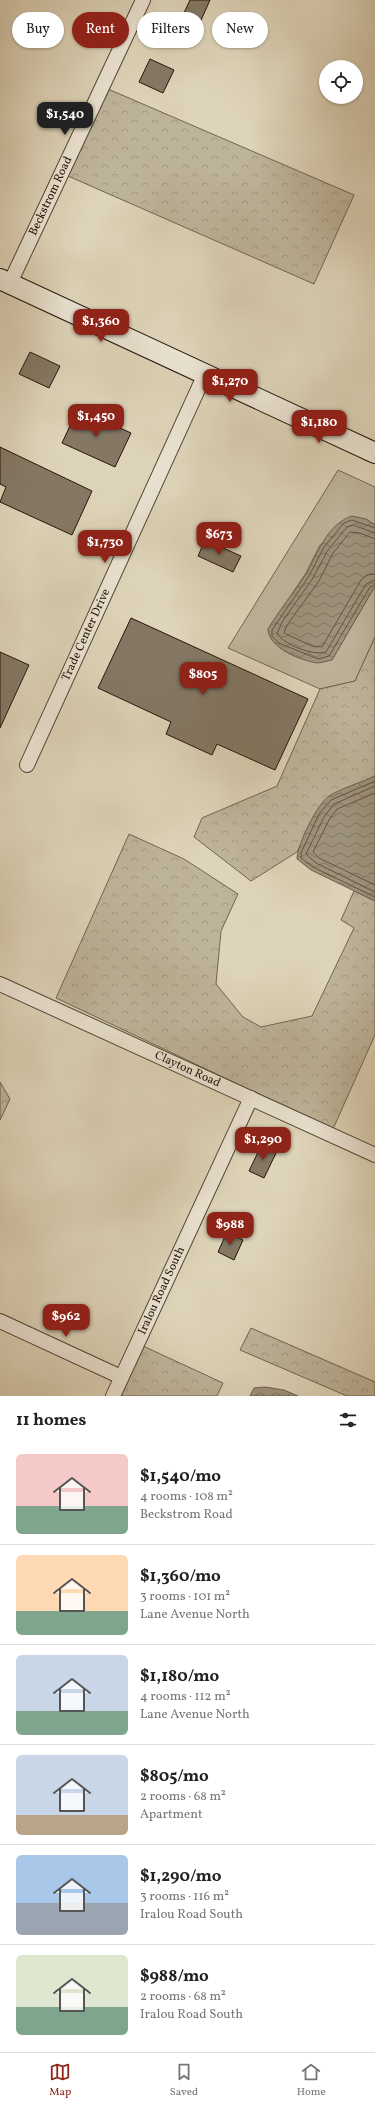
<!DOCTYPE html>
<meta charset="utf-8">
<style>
:root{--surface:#fff;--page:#f2f2f2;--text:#222;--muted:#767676;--line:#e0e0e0;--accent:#8f2418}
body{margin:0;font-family:Vollkorn,serif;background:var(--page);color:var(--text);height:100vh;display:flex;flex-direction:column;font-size:15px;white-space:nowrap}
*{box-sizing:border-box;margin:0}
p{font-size:13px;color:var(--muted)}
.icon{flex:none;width:22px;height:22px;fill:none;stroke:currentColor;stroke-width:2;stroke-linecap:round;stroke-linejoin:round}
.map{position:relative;height:1396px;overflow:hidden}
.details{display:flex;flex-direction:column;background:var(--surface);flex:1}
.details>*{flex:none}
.hud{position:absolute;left:12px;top:12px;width:351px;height:36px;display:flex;gap:8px}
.buttons{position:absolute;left:319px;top:60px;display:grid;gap:8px}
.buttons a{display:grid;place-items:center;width:44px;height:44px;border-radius:50%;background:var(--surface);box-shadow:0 1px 3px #0004;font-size:20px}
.price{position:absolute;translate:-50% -34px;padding:0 9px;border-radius:8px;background:var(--accent);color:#fff;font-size:13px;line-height:26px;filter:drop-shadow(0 1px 2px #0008)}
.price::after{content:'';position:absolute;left:50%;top:24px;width:12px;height:9px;margin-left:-6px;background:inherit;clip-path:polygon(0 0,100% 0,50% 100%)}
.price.selected{background:#222;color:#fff}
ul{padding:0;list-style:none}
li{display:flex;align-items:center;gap:12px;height:100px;padding:0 16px}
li+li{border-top:1px solid var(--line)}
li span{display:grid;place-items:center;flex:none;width:112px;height:80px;border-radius:6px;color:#555}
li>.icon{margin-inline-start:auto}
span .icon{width:48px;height:48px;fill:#fffc;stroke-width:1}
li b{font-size:17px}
h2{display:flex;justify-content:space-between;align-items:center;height:48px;padding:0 16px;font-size:17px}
.pill{padding:0 14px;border-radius:18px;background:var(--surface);box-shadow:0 1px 3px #0004;font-size:14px;line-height:36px}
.pill.selected{background:var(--accent);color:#fff}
.menu{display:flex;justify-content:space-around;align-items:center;height:56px;border-top:1px solid var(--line);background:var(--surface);font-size:11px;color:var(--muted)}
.menu a{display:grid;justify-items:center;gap:2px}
.menu .selected{color:var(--accent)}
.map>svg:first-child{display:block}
</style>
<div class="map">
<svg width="375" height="1396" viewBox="0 0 375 1396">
<defs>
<pattern id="forest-crowns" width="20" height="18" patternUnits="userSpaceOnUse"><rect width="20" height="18" fill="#beb49b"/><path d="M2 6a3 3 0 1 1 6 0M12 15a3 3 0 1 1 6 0" fill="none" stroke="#a39a84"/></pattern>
<pattern id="water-waves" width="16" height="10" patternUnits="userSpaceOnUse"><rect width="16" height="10" fill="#9e937d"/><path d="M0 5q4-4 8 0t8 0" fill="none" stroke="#807765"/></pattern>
</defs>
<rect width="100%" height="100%" fill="#ded4b9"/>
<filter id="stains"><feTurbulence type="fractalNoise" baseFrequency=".005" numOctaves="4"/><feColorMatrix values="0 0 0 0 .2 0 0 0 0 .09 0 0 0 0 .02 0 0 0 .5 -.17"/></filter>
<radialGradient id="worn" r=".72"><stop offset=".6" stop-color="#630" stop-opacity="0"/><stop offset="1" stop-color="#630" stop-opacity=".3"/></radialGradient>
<!-- green -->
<path fill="#beb49b" stroke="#706452" d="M338,470L375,487V525L366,519L320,545L306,573L268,629C269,645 292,657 307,660C314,661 324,660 332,660L375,586V637L355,681L320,689L228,648Z"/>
<!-- forest -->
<path fill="url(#forest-crowns)" stroke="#706452" d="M108,89L354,195L314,284L68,176Z
M375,637V776L328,797L316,812L297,852L251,881L194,837L202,818L277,786L320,689L355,681Z
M129,834L184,859L238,894L221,931L216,984L243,1017L261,1027L312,1016L354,928L341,920L354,891L375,901V1035L333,1129L56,998Z
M0,1082L10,1099L0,1120Z
M251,1328L375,1382V1396H347L240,1350Z
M143,1346L223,1383L217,1396H121Z"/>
<!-- water -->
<path fill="url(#water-waves)" stroke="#6d614f" d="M352,516L366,519L375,525V586L332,660C327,661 321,663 317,663C300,660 269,648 268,629C279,610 294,593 306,574C318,553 327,524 352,516Z
M375,776V901L311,870L297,859C297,845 317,804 329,796C342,788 360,783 375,776Z
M265,1387L284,1390L298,1396H250L254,1388Z"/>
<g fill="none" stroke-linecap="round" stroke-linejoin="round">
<!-- shore -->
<path stroke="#605443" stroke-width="1" d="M375,528L352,520L344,523L324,547L309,576L272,630V636L279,643L318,659L329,656L370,587L375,585
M375,533L353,525L347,527L328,550L313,578L282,622L277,634C286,645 312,656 326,652L366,584L375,580
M375,539L360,533L350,532L333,553L319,581L287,625L284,633L312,646L322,647L361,580L367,575L375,574
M375,781L331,800L319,814L301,853V858L313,867L375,897
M375,786L334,804L324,817L306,854L316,863L375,892
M375,793L337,809L329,820L313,852L319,858L375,885"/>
</g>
<!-- building -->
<path fill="#847865" stroke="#231509" d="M190,0H210L194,36L177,28Z
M150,59L174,70L163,93L139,82Z
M30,352L60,366L49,388L19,374Z
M78,409L131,433L115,467L62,443Z
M0,447L92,491L72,535L0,502L6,487L0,484Z
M205,540L241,556L233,572L198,556Z
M131,618L308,699L275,770L217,744L212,755L166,734L171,722L98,688Z
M0,652L29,665L0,728Z
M262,1144L277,1151L264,1178L249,1171Z
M227,1232L243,1240L234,1260L218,1252Z"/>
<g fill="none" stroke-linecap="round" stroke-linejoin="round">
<defs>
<g id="street">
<path id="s1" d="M10,283L143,0"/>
<path id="s2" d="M27,765L205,374"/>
<path id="s3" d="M0,984L375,1155"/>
<path d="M0,1321L121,1377"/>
<path id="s4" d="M113,1396L251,1098"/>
</g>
<path id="secondary" d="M0,279L375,453"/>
</defs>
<!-- street casing -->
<use href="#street" stroke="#524535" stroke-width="16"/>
<!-- secondary casing -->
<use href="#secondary" stroke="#231509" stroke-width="22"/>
<!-- street -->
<use href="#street" stroke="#eae3d2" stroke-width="14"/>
<!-- secondary -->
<use href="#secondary" stroke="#eae3d2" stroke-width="20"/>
</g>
<g text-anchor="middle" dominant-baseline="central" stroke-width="3.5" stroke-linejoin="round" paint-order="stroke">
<!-- street labels -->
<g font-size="12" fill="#231509" stroke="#eae3d2">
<text stroke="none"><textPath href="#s1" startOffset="96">Beckstrom Road</textPath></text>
<text stroke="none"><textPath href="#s2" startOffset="143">Trade Center Drive</textPath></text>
<text stroke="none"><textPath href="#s3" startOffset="206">Clayton Road</textPath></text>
<text stroke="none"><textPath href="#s4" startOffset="116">Iralou Road South</textPath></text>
</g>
</g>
<rect width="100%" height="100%" filter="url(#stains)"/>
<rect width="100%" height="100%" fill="url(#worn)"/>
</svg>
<div class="buttons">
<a><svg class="icon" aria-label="locate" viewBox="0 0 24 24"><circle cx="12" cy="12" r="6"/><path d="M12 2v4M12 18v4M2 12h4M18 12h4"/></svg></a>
</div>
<b class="price selected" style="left:65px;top:136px">$1,540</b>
<b class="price" style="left:101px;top:343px">$1,360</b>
<b class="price" style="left:230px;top:403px">$1,270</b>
<b class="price" style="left:96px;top:438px">$1,450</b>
<b class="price" style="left:319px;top:444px">$1,180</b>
<b class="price" style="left:219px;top:556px">$673</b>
<b class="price" style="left:105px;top:564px">$1,730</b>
<b class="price" style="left:203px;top:696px">$805</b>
<b class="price" style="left:263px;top:1161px">$1,290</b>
<b class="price" style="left:230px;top:1246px">$988</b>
<b class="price" style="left:66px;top:1338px">$962</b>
<div class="hud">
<a class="pill">Buy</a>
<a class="pill selected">Rent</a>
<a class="pill">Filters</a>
<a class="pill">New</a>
</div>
</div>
<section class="details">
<h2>11 homes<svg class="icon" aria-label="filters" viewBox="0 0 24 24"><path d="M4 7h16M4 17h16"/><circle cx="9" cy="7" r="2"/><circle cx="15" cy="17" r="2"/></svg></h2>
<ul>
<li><span style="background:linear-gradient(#f6c9c9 65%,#7fa58c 0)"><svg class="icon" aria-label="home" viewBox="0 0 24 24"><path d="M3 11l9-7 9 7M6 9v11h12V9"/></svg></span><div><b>$1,540/mo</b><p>4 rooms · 108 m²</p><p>Beckstrom Road</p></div></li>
<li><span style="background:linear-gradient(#ffd9b3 70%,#7fa58c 0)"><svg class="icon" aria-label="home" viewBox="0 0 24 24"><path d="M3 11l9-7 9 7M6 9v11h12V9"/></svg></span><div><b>$1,360/mo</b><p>3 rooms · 101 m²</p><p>Lane Avenue North</p></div></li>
<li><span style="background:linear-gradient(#c9d6e8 70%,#7fa58c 0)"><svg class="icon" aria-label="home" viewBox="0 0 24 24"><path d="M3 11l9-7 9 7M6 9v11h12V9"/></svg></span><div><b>$1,180/mo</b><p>4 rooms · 112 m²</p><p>Lane Avenue North</p></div></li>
<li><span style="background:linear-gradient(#c9d6e8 75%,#b9a48a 0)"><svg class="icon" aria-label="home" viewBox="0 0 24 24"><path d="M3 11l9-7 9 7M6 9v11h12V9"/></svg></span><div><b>$805/mo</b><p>2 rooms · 68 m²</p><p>Apartment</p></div></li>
<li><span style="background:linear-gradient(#a9c7e8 60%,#9aa5b1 0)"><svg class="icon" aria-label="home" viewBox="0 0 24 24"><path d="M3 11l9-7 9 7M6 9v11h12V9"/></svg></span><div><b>$1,290/mo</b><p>3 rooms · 116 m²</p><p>Iralou Road South</p></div></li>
<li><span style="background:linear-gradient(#dfe7d0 65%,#7fa58c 0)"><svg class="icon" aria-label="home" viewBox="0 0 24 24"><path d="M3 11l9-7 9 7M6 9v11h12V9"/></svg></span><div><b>$988/mo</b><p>2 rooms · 68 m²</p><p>Iralou Road South</p></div></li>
</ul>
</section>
<nav class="menu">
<a class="selected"><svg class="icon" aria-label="map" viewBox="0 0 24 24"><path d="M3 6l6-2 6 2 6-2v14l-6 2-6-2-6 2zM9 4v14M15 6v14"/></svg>Map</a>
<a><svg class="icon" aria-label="saved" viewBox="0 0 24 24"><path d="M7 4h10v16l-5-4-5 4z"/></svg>Saved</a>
<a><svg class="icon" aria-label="home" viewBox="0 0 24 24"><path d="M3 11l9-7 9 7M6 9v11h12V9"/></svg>Home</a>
</nav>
